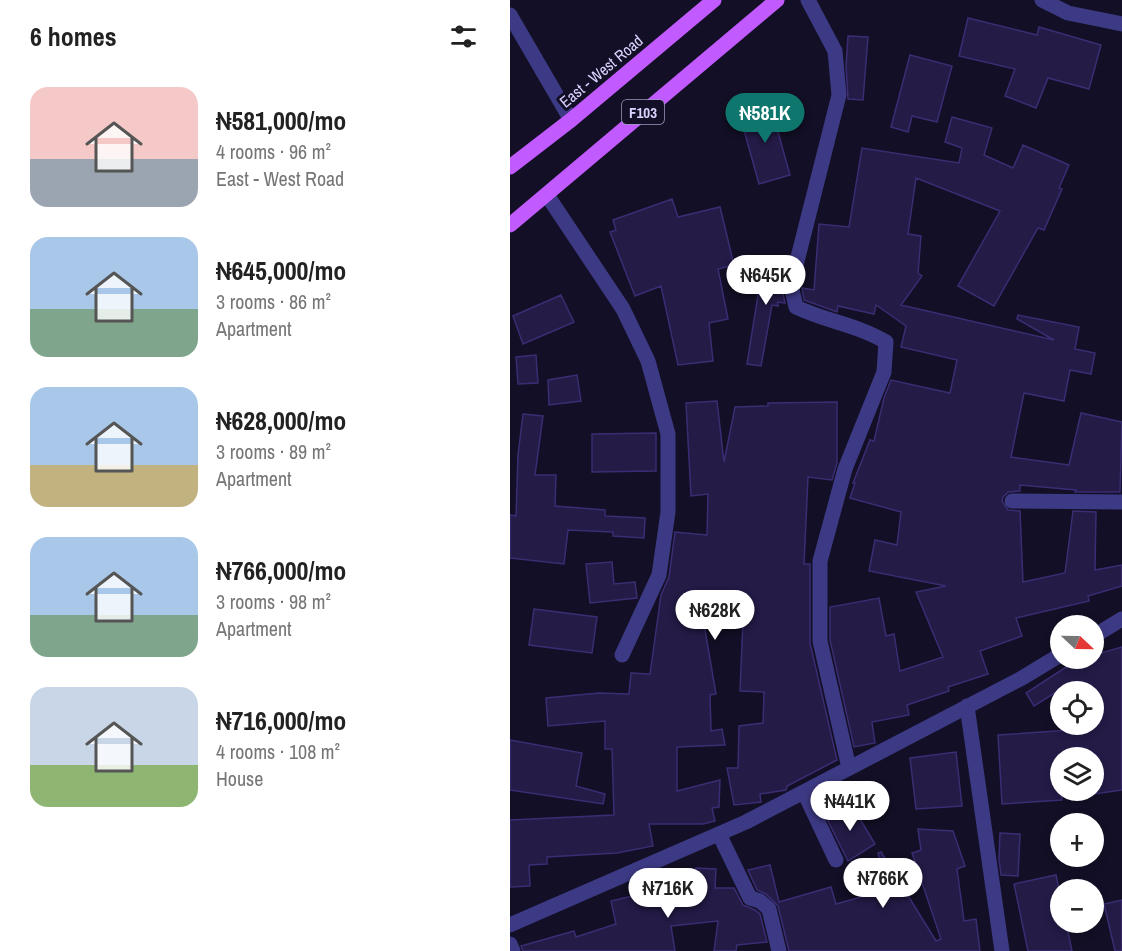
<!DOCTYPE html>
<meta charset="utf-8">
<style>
:root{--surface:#fff;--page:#f6f6f6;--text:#222;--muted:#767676;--accent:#0f766e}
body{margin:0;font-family:"Archivo Narrow",sans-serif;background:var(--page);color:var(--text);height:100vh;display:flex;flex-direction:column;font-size:22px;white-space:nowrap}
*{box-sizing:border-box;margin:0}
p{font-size:20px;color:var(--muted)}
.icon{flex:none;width:33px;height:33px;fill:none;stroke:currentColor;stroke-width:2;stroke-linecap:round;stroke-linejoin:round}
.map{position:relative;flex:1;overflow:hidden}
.panel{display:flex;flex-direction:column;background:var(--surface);width:510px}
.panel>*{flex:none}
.needle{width:39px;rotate:112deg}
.fabs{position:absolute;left:540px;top:615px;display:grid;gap:12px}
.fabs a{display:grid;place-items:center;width:54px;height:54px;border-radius:50%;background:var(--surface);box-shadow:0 3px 9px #0003;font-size:30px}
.price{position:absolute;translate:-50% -51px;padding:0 14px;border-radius:21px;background:#fff;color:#222;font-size:20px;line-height:39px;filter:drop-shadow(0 2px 3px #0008)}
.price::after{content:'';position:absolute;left:50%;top:36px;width:18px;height:14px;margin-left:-9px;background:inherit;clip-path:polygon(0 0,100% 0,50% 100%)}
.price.active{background:var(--accent);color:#fff}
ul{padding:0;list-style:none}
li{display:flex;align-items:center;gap:18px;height:150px;padding:0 30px}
li span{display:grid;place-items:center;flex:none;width:168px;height:120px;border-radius:18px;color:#555}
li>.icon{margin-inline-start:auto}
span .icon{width:72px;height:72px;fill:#fffc;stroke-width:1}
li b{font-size:26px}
h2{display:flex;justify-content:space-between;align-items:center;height:72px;padding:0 30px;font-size:26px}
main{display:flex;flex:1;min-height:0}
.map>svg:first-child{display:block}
</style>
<main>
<section class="panel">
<h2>6 homes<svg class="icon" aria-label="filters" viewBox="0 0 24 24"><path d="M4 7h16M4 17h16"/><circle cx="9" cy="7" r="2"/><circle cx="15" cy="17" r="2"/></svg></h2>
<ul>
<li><span style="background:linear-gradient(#f6c9c9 60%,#9aa5b1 0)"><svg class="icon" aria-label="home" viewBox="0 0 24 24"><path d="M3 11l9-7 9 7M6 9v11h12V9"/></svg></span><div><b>₦581,000/mo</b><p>4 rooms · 96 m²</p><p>East - West Road</p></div></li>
<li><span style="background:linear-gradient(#a9c7e8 60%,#7fa58c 0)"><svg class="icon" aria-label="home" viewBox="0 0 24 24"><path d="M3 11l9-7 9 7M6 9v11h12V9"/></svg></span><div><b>₦645,000/mo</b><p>3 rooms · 86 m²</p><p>Apartment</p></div></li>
<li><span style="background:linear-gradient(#a9c7e8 65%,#c2b280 0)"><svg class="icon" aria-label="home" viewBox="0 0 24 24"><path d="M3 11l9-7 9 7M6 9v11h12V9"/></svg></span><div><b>₦628,000/mo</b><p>3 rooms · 89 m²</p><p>Apartment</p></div></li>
<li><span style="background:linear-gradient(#a9c7e8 65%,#7fa58c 0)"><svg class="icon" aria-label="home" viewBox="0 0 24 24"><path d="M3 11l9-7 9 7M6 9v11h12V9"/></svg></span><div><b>₦766,000/mo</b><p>3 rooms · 98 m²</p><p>Apartment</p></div></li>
<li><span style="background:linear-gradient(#c9d6e8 65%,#8fb573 0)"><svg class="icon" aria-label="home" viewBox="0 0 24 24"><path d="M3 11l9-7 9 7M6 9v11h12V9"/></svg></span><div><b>₦716,000/mo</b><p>4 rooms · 108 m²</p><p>House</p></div></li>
</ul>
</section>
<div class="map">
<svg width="612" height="951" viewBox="0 0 612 951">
<rect width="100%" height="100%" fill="#130f26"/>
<!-- building -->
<path fill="#241b47" stroke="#3b2d73" stroke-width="1.5" d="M458,18L527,35L529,27L591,45L579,89L538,78L526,108L495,96L505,69L449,56Z
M338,36L358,37L353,100L338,99L336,66Z
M400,55L442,66L427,122L402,116L398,132L381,127Z
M260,103L280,175L249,184L229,112Z
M442,117L482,128L474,155L503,168L513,145L559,165L549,188L552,189L534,230L528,228L484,306L448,286L490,211L406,178L398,234L411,236L408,273L412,276L391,305L544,340L507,319L508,315L569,327L565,349L585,353L581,374L560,370L554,401L514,393L501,457L559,465L571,413L612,422L610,492H565L566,490L510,485V491L498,492L493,497L492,501L498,510L510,511L513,582L555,573L563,511L586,512L585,570L612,565V586L578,596L579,601L506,618L512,636L470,651L478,674L438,687L439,691L397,705L399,715L362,722L365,743L344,747L320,640V607L369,598L376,636L384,634L390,671L433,657L406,592L436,586L359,571L365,540L387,545L391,512L340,498L345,483H343L360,440L364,441L374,398L381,380L440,393L447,360L391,347L396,326L366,305L364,314L328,306L327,312L294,300L292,288L304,290L309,224L339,227L352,148L449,163L452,148L435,142Z
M162,199L168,217L210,207L224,265L208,269L218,319L199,323L203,361L168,365L151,286L125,296L100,232L106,230L103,220Z
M254,257L275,260L271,284L275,303L268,302V306L262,305L251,366L237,364Z
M51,295L64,322L13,344L3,316Z
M26,355L28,383L8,384L6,357Z
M67,375L71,401L39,405L38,380Z
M207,401L214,462L225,407L258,406V403L327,402V463L322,480L298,477L294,564H300V643L327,760L277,786L276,790L250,794L251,802L224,805L217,768H228L229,726L253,723L254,692L230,691L233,620L194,624L206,694L200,695L201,731L212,729L215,745L167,747V791L210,780L209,807L202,808L205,821L193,824H139L143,846L107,853L37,857V864L19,865L20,886L0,887V820L104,815L102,749H95V721L38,726L36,698L89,693L119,694L121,673L140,674L151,595L159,577L165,532L197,535L198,494L181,496L176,403Z
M13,414L33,416L25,475H46L45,506L95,510V516L135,518L134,538L103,536V532L58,530L54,564L0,558V515L6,516L8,455Z
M146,433V471L82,472V434Z
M102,562L104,584L125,582L127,598L80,603L76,564Z
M24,609L87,617L82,653L19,645Z
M612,647V790L584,794V758H549L552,800L492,804L488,735L561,730L560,724H584V692H555L554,687L524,706L516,693L567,660L584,658V655Z
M0,740L72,753L66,786L95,794L93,804L0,790Z
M446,752L452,806L406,809L400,758Z
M341,804L365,844L338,861L317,819Z
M408,829L443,831L455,866L447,869L454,921L466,919L470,951H279L268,906L256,894L247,890L238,870L260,865L269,902L321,887L326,904L376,890L368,853L371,852L426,941L431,939L402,853L411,850Z
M490,833L510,834L508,876L491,875L489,859Z
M186,868L206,869L205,888H224L233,905L245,910L250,914L257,942L227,945L226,951H204L208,921L161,926L165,951H13L11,946L64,931L66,937L106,924L101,901L131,894L130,886L185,877Z
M546,875L550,895V922H556L562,951H518L504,884Z
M612,900V951H605L594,904Z"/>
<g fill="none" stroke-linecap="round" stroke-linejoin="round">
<!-- minor -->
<path stroke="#3d3a85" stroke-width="15" d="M298,0L325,51L329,95L281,285L286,307C315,321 348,325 376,342L374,372L335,469L310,561V641L339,768
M532,0L558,13L612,24
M0,15L61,120
M37,195L113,309L138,361L158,434V512L149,575L112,655
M502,501L612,502
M584,636L612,619
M457,706L492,951
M294,792L326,860
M209,834L240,898L250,901L259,909L269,951
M0,925L236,822L512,678L550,655
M0,944L3,951"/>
<!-- major -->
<path stroke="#c25bff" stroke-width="15" d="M0,167L61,120L204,0
M0,225L267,0"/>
</g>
<g text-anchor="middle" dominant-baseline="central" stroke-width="6" stroke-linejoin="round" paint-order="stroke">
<!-- shield labels -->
<rect fill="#130f26" stroke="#9e99be" stroke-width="1.5" x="112" y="100" width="42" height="24" rx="4.5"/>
<g font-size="15" font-weight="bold" fill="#d9d4ff">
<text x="133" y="112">F103</text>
</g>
<!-- street labels -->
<g font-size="16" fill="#d9d4ff" stroke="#130f26">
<text transform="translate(91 71) rotate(-40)">East - West Road</text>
</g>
</g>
</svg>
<div class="fabs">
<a><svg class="needle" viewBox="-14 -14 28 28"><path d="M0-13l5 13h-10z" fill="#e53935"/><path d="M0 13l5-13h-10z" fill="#767676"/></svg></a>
<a><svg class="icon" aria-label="locate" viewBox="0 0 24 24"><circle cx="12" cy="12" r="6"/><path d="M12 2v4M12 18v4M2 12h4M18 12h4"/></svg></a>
<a><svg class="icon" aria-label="layers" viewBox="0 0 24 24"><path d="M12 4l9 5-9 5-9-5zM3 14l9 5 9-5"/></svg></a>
<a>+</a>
<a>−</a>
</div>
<b class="price active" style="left:255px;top:144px">₦581K</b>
<b class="price" style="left:256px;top:306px">₦645K</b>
<b class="price" style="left:205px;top:641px">₦628K</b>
<b class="price" style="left:340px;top:832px">₦441K</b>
<b class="price" style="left:373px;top:909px">₦766K</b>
<b class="price" style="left:158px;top:919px">₦716K</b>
</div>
</main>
